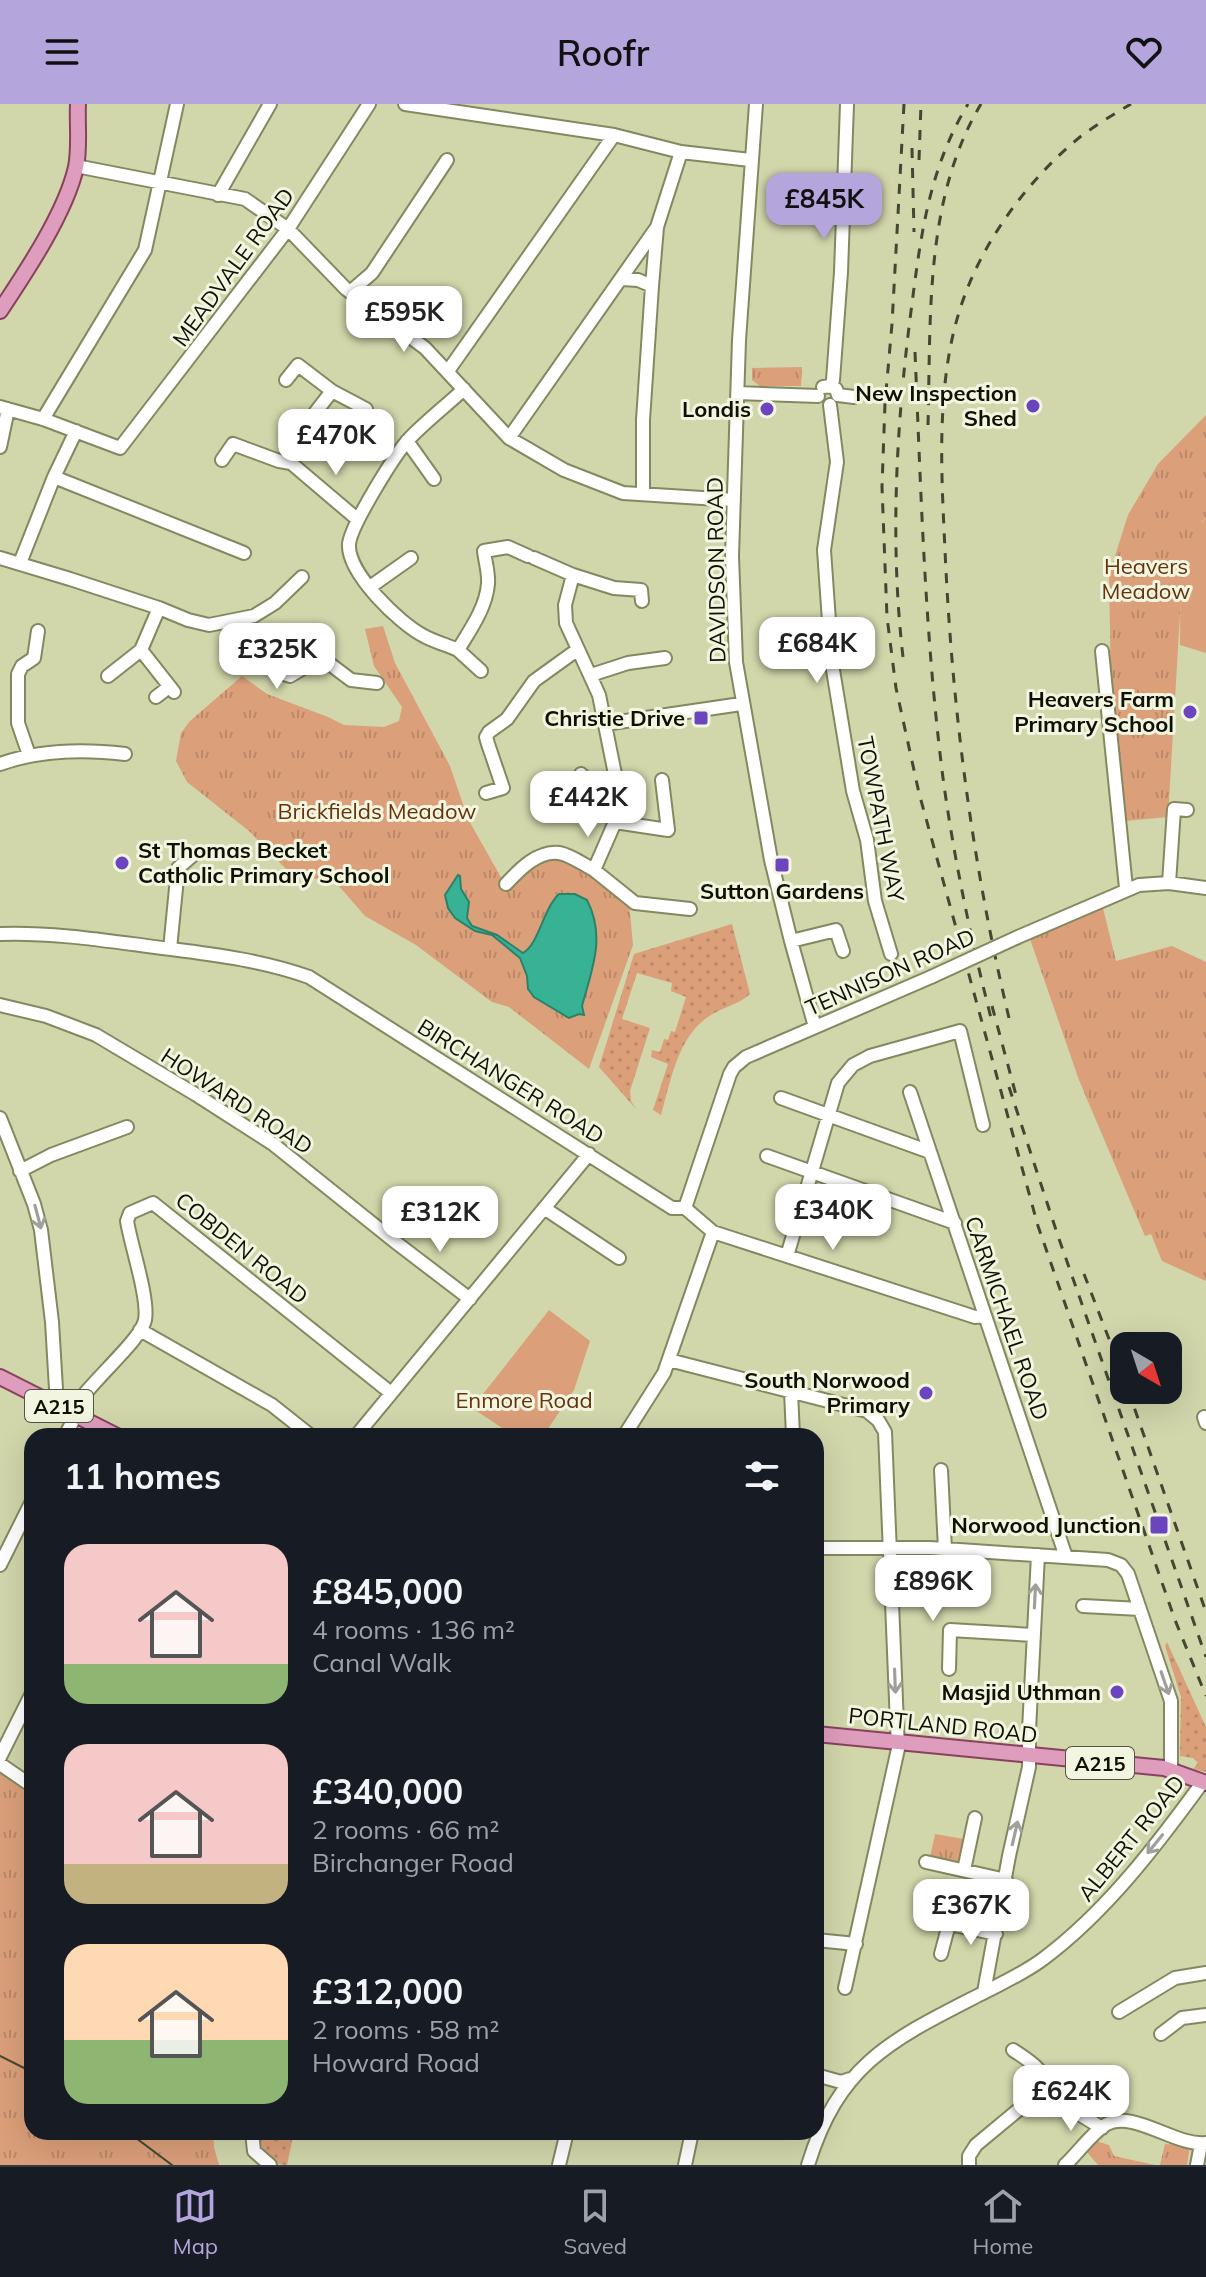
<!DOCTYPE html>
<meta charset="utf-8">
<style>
:root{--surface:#171b24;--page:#20242c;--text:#f1f3f6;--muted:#9ea1a6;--line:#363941;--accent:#b4a5dd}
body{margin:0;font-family:Mulish,sans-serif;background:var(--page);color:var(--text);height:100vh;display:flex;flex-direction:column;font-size:30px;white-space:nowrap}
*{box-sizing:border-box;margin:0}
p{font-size:26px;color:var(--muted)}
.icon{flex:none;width:44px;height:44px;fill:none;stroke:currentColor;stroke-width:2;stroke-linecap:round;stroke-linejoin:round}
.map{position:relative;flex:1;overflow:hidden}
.sheet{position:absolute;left:24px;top:1324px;width:800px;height:712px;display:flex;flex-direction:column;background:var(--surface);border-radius:24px;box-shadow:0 8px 32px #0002}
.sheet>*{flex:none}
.needle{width:52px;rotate:141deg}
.buttons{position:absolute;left:1110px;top:1228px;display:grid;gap:16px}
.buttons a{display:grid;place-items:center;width:72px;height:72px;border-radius:16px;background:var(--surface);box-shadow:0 8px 32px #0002;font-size:40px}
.price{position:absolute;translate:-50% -68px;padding:0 18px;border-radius:16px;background:#fff;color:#222;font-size:26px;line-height:52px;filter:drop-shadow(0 2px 4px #0008)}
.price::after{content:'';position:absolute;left:50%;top:48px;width:24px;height:18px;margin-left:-12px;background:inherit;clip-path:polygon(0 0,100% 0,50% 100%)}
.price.current{background:var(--accent);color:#111}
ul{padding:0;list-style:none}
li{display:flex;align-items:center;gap:24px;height:200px;padding:0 40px}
li span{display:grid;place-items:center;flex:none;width:224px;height:160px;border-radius:24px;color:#555}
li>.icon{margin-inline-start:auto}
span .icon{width:96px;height:96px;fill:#fffc;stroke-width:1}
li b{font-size:34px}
h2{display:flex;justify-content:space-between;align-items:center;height:96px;padding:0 40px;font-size:34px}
header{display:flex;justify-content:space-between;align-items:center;height:104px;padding:0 40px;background:var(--accent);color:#111;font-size:36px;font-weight:600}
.tab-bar{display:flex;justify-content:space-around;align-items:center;height:112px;border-top:2px solid var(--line);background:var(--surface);font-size:22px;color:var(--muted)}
.tab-bar a{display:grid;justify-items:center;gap:4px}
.tab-bar .current{color:var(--accent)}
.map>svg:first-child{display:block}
</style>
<header><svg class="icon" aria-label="menu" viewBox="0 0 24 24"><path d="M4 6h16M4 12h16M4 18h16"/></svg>Roofr<svg class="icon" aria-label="heart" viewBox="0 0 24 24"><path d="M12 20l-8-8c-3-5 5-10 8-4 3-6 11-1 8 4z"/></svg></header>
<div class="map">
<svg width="1206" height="2061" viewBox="0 0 1206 2061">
<defs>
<pattern id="grass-dots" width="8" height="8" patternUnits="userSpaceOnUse" patternTransform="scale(2)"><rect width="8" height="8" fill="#db9f7a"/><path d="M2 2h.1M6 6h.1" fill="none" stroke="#bb8868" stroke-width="1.8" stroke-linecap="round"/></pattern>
<pattern id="park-tufts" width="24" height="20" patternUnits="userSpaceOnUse" patternTransform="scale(2)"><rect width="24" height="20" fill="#db9f7a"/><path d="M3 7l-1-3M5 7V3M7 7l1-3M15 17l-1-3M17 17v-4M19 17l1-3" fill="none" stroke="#bb8868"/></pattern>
</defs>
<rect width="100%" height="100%" fill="#d1d6ab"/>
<!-- grass -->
<path fill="url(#grass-dots)" d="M732,820L750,890C739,900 724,903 711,911C678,931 671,976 661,1011L653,1006L668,960L651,953L652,946L660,948L664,935L668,936L671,927L675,928L686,893L671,887L672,879L637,869L622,915L650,924L630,987L631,997L636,1005L599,963L634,850Z
M1167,1538L1206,1623V1668L1193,1665L1198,1659L1193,1654L1180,1652L1181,1593L1165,1542Z
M260,2028H294L287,2061C270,2061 263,2048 258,2034Z"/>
<!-- park -->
<path fill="url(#park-tufts)" d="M802,263L801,282H760L752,276V264Z
M1206,311V413L1202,417L1181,494L1168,713L1125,717L1111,583L1109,471L1128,411L1158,360Z
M383,522L395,559L450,662L468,715L502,775L559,745L629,799L633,841L589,965L509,903L492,898L416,841L365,812L338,781L288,767L249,727L187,678L176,657L181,629L190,617L242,572L267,590L328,613L344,621L384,623L399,617L402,603L374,562L365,525Z
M1103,804L1116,857L1172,842L1206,858V1177L1162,1157L1151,1130L1145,1132L1079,976L1030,835Z
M0,1669L32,1691V2028H213L214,2043L219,2061H0Z
M935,1730L964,1735L959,1758L930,1753Z
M1096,2037L1109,2041L1114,2052L1155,2061H1098L1086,2047Z
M1165,2040L1190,2042L1187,2061H1160Z"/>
<!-- garden -->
<path fill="#db9f7a" d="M1206,413V549L1180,541C1181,500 1176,445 1206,413Z
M549,1206L590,1237L574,1286L543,1332H514L472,1304Z"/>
<!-- water -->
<path fill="#37b294" stroke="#2b8268" stroke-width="2" d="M458,771L460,772L461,785L469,798L467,814L472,822L497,831L523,849C539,840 543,805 559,790H575L587,796C606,833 592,865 582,902L584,911L579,910L569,914L534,893L528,885L527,872L520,854L492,831L475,827L455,814L448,804L445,791Z"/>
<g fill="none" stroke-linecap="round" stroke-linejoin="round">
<defs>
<path id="minor" d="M405,0L614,31L681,48L750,56
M756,0L739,236L732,452L736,558L771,756L791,837L815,923
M76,62L245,95L288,125L346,185L425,244L509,334L564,366L623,389L734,396
M218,91L270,0
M657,123L681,48
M350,188L372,169L447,56
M448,267L614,31
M286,276L298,261L332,287L308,318L291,359
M831,282L833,276L841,168L847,0
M823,283L831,282L836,285L838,291L854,293
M464,285C446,302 426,317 409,335C395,350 351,421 349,440C347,469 400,520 424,532C435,538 447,541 458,546C470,526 486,504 488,480C489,469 485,457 484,447L508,443L528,452
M332,287L366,305
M738,289L818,292
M830,301L837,358L824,446L832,560L853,687L867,736L875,797L891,850
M0,303L43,315L120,344L288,125L369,0
M43,315L145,146L177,0
M509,334L657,123L652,182L638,176L622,175
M407,337L434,375
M0,343L8,305
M222,356L233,340L279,357L291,359L357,415
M54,373L244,449
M643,390V316L652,182
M0,454L70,475L159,504L188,516L209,521L254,512L275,499L302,473
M534,454L573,471
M20,459L54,373L76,327
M370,483L411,454
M243,516C253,539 263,565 290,572L310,560L326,537
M141,546L174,588
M458,546L481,567
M1102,547L1126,784
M318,551L351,576L377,579
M591,571L628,559L665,554
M108,572L141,546L159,504
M156,593L169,583
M605,620L741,600
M29,651L18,619V570L22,562L34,554L38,527
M0,660C39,646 84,645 125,650
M581,670L597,688L616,694
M486,689L503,684L488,640L486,633L489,628L507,615L534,577L577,546
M615,718L668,726L662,676
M594,766L635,799L690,805
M1169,779L1174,705L1187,706
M506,780C519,766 538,746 559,749C571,751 584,761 594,766L615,718L617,680L599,591L566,519L565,501L573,471L614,484L641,486L642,497
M0,830C57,828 114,838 171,845C218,851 264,857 309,873L672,1104H685L713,1128L975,1213L985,1212
M1018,833L1139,781L1169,779L1206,784
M791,837L836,826L843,847
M170,845L178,764L192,752
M0,901L46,912L96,931L195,990L273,1040L398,1140L470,1195
M910,988L1066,1453
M781,994L930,1048
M0,1014L34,1100L41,1126L52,1218L56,1285L54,1300
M767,1052L955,1119
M20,1067L51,1051L127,1023
M544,1104L619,1154
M685,1104L730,970L734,963L746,953L931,873
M787,1152L838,979L853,961L870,952L960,927L983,1021
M140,1226L272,1301L311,1332
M669,1256L867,1307L878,1316L885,1328L898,1645L845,1884
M791,1287L793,1332
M71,1309C85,1282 141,1237 145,1216C149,1194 131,1142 127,1117L130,1109L153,1099L391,1289
M1204,1313L1206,1319
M65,1332L76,1311
M356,1332L589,1050
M624,1332L664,1269L713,1128
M941,1366L945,1445
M816,1444H930L1108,1456L1121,1461L1128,1470L1171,1597V1666
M0,1461L32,1397
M1083,1502L1140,1505
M949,1565L950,1526L1033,1531
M0,1653L32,1589
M0,1660L32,1682
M926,1758L1006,1776
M964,1766L975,1714
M816,1836L856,1840
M941,1850L949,1820L996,1830
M984,1888L1009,1752L1029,1663V1626L1038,1451
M1119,1908L1175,1874L1206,1869
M1161,1930L1182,1914L1206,1911
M1013,1946C1031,1958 1046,1966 1048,1989
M816,1971L841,1978L850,1975
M252,2028L254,2047L270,2061
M559,2061L567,2028
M685,2061L692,2028
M808,2061C839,1960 891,1936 979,1891C1000,1880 1023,1870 1043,1855C1106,1808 1156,1742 1202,1679
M969,2061V2052L976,2041L1041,1987L1102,2024
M1065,2061C1078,2049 1090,2031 1105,2021C1132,2004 1176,2043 1206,2039
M1197,2061L1201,2040"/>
<path id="major" d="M0,207C26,168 66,108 76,63C80,43 77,21 78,0
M0,1273L117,1332
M816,1630L1164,1664L1206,1679"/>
</defs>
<!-- minor casing -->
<use href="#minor" stroke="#848860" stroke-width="16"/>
<!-- major casing -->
<use href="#major" stroke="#88425e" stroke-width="18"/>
<!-- minor -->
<use href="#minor" stroke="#fff" stroke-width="12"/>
<!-- major -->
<use href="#major" stroke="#de9dbc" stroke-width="14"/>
<!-- tram -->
<path stroke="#444731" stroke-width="2" d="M0,1952L32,1968
M128,2028L172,2061"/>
<!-- rail -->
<path stroke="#444731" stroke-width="3" stroke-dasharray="10 10" stroke-linecap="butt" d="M904,0L892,220L885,299L882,383L887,513L896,584L919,689L1038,1122L1175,1516L1206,1592
M912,44L914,128
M919,56L921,0
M915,248C921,390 925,533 943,674C954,755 971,835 991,914
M928,321C931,214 924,95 981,0
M903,553C890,441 896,326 910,215C920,138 927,68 968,0
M992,902L1016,991
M1009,914C972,759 952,604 945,446C941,362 935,268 966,188C988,130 1032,72 1080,33C1096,21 1114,10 1131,0
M1009,983L1058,1132L1206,1553
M1084,1170L1124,1274
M1128,1286L1206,1508"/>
<defs>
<path id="minor-bridge" d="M931,873L1018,833"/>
</defs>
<!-- minor-bridge casing -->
<use href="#minor-bridge" stroke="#848860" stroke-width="16" stroke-linecap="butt"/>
<!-- minor-bridge -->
<use href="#minor-bridge" stroke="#fff" stroke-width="12"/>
</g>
<!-- one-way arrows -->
<defs><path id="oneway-shaft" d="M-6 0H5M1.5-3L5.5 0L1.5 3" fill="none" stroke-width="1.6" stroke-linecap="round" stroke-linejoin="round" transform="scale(2)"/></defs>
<g stroke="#9fa09a">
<use href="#oneway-shaft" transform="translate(38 1113) rotate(75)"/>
<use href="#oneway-shaft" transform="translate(1035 1492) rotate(-87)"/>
<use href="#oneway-shaft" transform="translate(895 1577) rotate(88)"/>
<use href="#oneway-shaft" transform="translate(1165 1579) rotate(71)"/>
<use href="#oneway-shaft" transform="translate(1015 1729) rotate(-77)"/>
<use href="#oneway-shaft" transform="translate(1155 1740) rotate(129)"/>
</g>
<!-- markers -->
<g fill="#6a45be" stroke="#f2f5df" stroke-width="3">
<circle cx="1033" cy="302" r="8"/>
<circle cx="767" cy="305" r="8"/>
<circle cx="1190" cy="608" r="8"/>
<rect x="693" y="606" width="16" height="16" rx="4"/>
<circle cx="122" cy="759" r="8"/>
<rect x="774" y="753" width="16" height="16" rx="4"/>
<circle cx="926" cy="1289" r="8"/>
<rect x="1149" y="1411" width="20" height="20" rx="4"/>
<circle cx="1117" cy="1588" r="8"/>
</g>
<g text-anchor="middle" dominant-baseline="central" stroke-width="6" stroke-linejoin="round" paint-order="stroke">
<!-- shield labels -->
<g fill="#f2f5df" stroke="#545545" stroke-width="2">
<rect x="25" y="1286" width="68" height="32" rx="6"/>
<rect x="1066" y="1643" width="68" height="32" rx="6"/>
</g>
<g font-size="20" font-weight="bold" fill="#101103">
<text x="59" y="1302">A215</text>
<text x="1100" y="1659">A215</text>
</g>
<!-- street labels -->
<g font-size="22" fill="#101103" stroke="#f2f5df">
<text transform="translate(233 163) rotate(-54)">MEADVALE ROAD</text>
<text transform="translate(716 466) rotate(-91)">DAVIDSON ROAD</text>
<text transform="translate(881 715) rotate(79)">TOWPATH WAY</text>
<text transform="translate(890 868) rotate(-24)">TENNISON ROAD</text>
<text transform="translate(511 977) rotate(32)">BIRCHANGER ROAD</text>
<text transform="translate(237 997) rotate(33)">HOWARD ROAD</text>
<text transform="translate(242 1144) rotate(39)">COBDEN ROAD</text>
<text transform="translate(1007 1214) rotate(71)">CARMICHAEL ROAD</text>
<text transform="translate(943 1621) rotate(6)">PORTLAND ROAD</text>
<text transform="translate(1131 1734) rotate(-51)">ALBERT ROAD</text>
</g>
<!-- poi labels -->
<g font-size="22" font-weight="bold" fill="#101103" stroke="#f2f5df" text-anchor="end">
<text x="1017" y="289">New Inspection<tspan x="1017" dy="25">Shed</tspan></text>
<text x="751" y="305">Londis</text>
<text x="1174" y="595">Heavers Farm<tspan x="1174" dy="25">Primary School</tspan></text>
<text x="685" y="614">Christie Drive</text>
<text x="138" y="746" text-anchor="start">St Thomas Becket<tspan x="138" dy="25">Catholic Primary School</tspan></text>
<text x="782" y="787" text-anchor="middle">Sutton Gardens</text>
<text x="910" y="1276">South Norwood<tspan x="910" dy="25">Primary</tspan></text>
<text x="1141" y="1421">Norwood Junction</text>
<text x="1101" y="1588">Masjid Uthman</text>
</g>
<!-- park labels -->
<g font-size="22" fill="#66330c" stroke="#f2f5df">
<text x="1146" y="462">Heavers<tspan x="1146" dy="25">Meadow</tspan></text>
<text x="377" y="707">Brickfields Meadow</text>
<text x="524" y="1296">Enmore Road</text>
</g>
</g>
</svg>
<div class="buttons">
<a><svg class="needle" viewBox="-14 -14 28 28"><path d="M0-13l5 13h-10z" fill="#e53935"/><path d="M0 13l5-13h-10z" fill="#9ea1a6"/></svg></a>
</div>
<b class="price current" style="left:824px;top:137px">£845K</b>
<b class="price" style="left:404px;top:250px">£595K</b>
<b class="price" style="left:336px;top:373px">£470K</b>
<b class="price" style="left:817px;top:581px">£684K</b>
<b class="price" style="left:277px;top:587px">£325K</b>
<b class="price" style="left:588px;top:735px">£442K</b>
<b class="price" style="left:833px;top:1148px">£340K</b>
<b class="price" style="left:440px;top:1150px">£312K</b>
<b class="price" style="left:933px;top:1519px">£896K</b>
<b class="price" style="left:971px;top:1843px">£367K</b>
<b class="price" style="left:1071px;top:2029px">£624K</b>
<section class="sheet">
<h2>11 homes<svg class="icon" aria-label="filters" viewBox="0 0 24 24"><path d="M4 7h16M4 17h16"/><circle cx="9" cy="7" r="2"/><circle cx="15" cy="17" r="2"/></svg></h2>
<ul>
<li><span style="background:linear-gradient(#f6c9c9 75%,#8fb573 0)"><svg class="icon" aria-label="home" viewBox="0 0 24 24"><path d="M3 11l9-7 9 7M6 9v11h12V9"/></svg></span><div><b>£845,000</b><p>4 rooms · 136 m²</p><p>Canal Walk</p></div></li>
<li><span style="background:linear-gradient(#f6c9c9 75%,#c2b280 0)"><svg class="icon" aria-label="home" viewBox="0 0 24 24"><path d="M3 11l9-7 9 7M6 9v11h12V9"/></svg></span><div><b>£340,000</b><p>2 rooms · 66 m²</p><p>Birchanger Road</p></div></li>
<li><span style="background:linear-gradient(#ffd9b3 60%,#8fb573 0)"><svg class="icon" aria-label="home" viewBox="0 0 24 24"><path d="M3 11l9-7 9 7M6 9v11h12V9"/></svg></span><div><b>£312,000</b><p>2 rooms · 58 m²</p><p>Howard Road</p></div></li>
</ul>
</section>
</div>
<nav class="tab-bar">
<a class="current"><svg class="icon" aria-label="map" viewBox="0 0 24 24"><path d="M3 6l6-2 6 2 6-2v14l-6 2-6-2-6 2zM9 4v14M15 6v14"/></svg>Map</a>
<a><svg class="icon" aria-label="saved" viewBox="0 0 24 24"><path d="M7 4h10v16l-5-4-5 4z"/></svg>Saved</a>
<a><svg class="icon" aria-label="home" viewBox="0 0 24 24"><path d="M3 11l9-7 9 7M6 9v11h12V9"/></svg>Home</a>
</nav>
